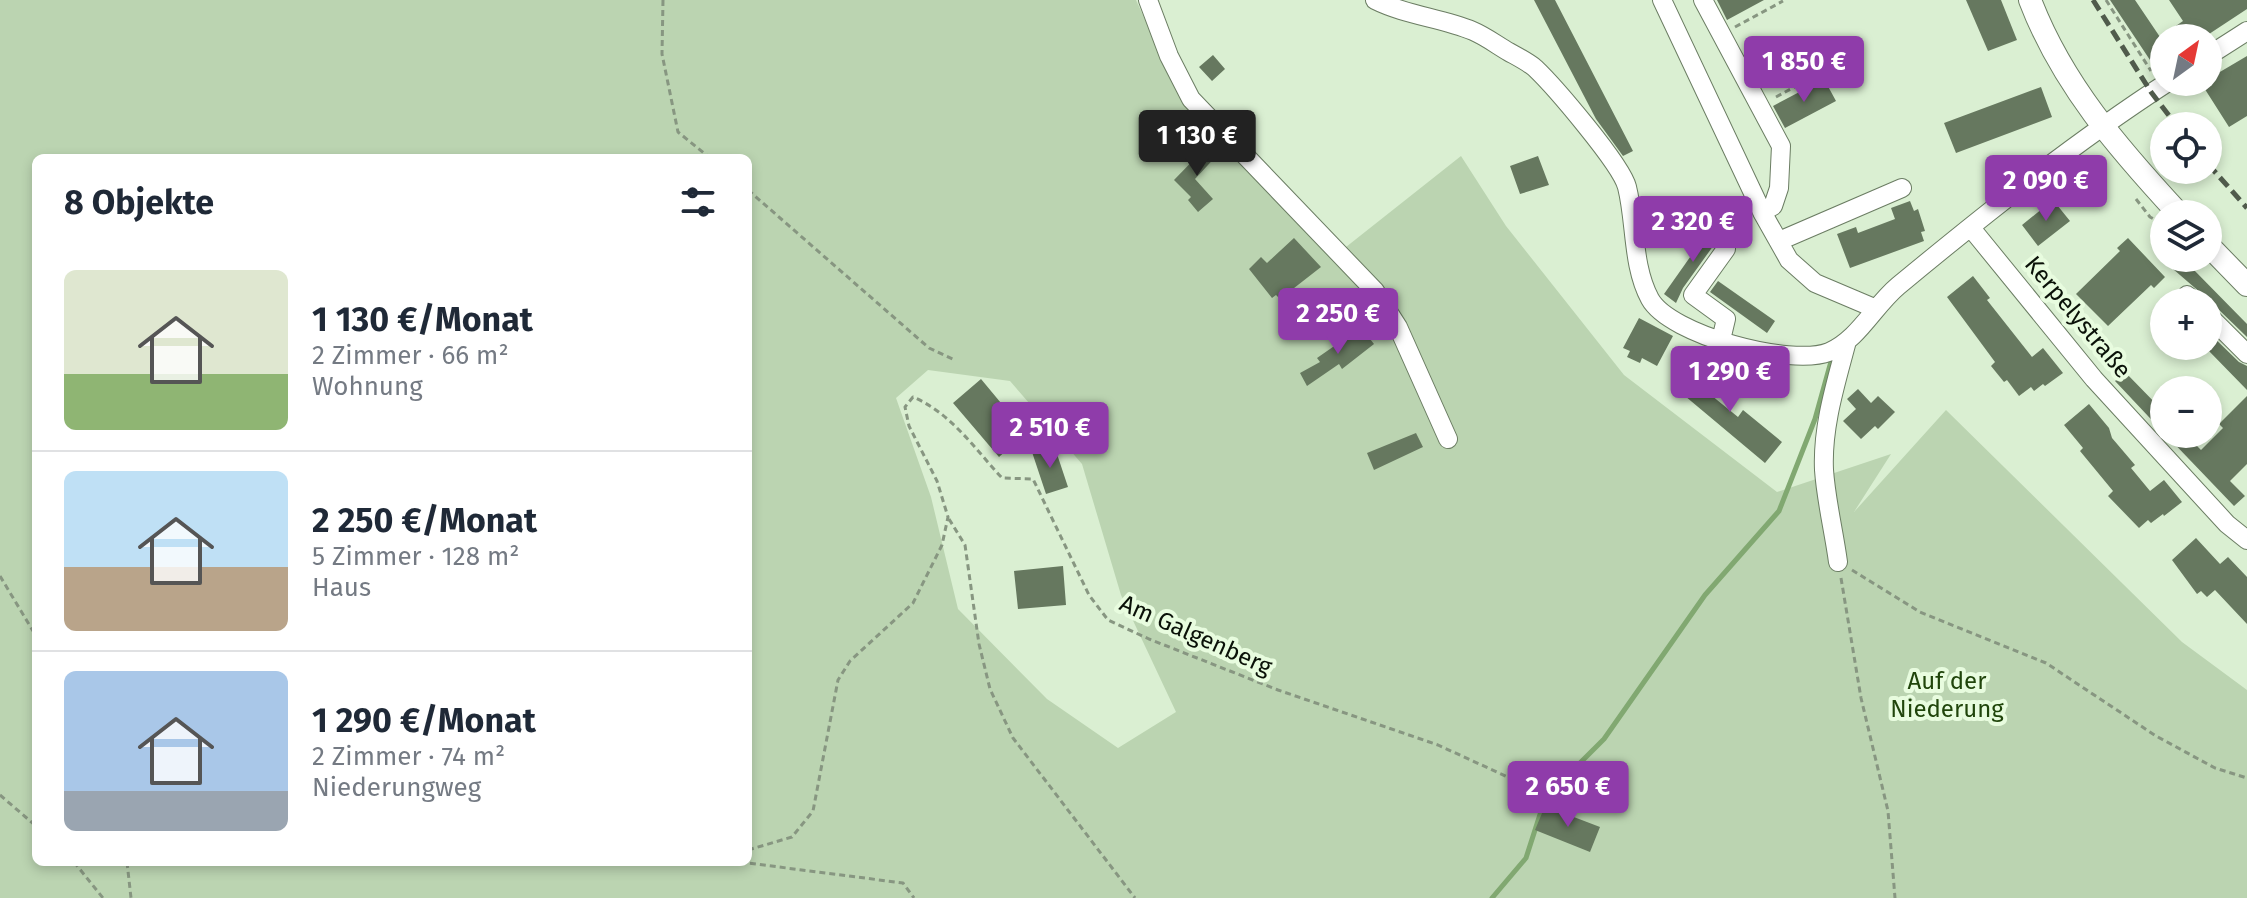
<!DOCTYPE html>
<html lang="de">
<meta charset="utf-8">
<style>
:root{--surface:#fff;--page:#f6f6f7;--text:#1f2937;--muted:#747a83;--line:#e0e1e3;--accent:#8f3caa}
body{margin:0;font-family:"Fira Sans",sans-serif;background:var(--page);color:var(--text);height:100vh;display:flex;flex-direction:column;font-size:30px;white-space:nowrap}
*{box-sizing:border-box;margin:0}
p{font-size:26px;color:var(--muted)}
.icon{flex:none;width:44px;height:44px;fill:none;stroke:currentColor;stroke-width:2;stroke-linecap:round;stroke-linejoin:round}
.map{position:relative;flex:1;overflow:hidden}
.drawer{position:absolute;left:32px;top:154px;width:720px;height:712px;display:flex;flex-direction:column;background:var(--surface);border-radius:12px;box-shadow:0 4px 12px #0003}
.drawer>*{flex:none}
.needle{width:52px;rotate:33deg}
.fabs{position:absolute;left:2150px;top:24px;display:grid;gap:16px}
.fabs a{display:grid;place-items:center;width:72px;height:72px;border-radius:50%;background:var(--surface);box-shadow:0 4px 12px #0003;font-size:40px}
.price{position:absolute;translate:-50% -68px;padding:0 18px;border-radius:8px;background:var(--accent);color:#fff;font-size:26px;line-height:52px;filter:drop-shadow(0 2px 4px #0008)}
.price::after{content:'';position:absolute;left:50%;top:48px;width:24px;height:18px;margin-left:-12px;background:inherit;clip-path:polygon(0 0,100% 0,50% 100%)}
.price.on{background:#222;color:#fff}
ul{padding:0;list-style:none}
li{display:flex;align-items:center;gap:24px;height:200px;padding:0 32px}
li+li{border-top:2px solid var(--line)}
li span{display:grid;place-items:center;flex:none;width:224px;height:160px;border-radius:12px;color:#555}
li>.icon{margin-inline-start:auto}
span .icon{width:96px;height:96px;fill:#fffc;stroke-width:1}
li b{font-size:34px}
h2{display:flex;justify-content:space-between;align-items:center;height:96px;padding:0 32px;font-size:34px}
.map>svg:first-child{display:block}
</style>
<div class="map">
<svg width="2247" height="898" viewBox="0 0 2247 898">
<rect width="100%" height="100%" fill="#daefd2"/>
<!-- green -->
<path fill="#bbd4b1" fill-rule="evenodd" d="M0,0H1136L1154,39L1168,36L1202,100L1244,147L1346,247L1461,156L1506,226L1624,375L1777,492L1891,454L1854,512L1946,410L2182,642L2247,690V898H0ZM36,158H748V862H36ZM928,370L1010,381L1082,464L1121,595L1176,712L1118,748L1047,699L958,609L931,497L896,398Z"/>
<g fill="none" stroke-linecap="round" stroke-linejoin="round">
<!-- stream -->
<path stroke="#81a871" stroke-width="5" d="M1553,790L1604,739L1705,595L1779,511L1815,419L1832,358
M1492,898L1526,858L1545,799"/>
</g>
<!-- building -->
<path fill="#66785f" d="M1534,0H1555L1633,151L1623,156L1596,119Z
M1717,0H1764L1727,20Z
M1966,0H2001L2017,40L1988,51Z
M2110,0H2135L2160,37L2183,21L2169,0H2247V9L2203,38H2161L2164,42V60L2154,66Z
M1213,55L1225,69L1212,81L1199,67Z
M2247,56V116L2229,127L2201,83L2208,82V79Z
M1824,79L1836,101L1785,128L1773,106Z
M2041,87L2052,117L1956,153L1944,123Z
M1210,143L1220,152L1195,179L1213,199L1198,212L1188,200L1191,197L1174,180Z
M1538,156L1549,185L1520,194L1510,166Z
M2053,200L2070,221L2038,246L2022,225Z
M1910,201L1914,211L1918,209L1925,231L1921,232L1924,241L1850,268L1837,234L1856,227L1858,233L1895,219L1891,208Z
M1712,226L1725,235L1716,242L1683,288L1676,303L1664,294Z
M1294,238L1321,267L1280,299L1276,295L1272,298L1249,269L1261,257L1267,263Z
M2128,238L2165,277L2154,288L2151,285L2108,326L2076,294L2120,251L2117,248Z
M2184,258L2203,260L2193,269L2247,324V337L2216,307L2206,302L2202,294L2173,269Z
M1973,276L1990,298L1987,300L2032,357L2043,348L2063,373L2045,386L2043,384L2034,391L2031,387L2019,396L2007,380L2004,382L1991,366L1995,362L1947,297Z
M1718,281L1775,321L1767,333L1710,292Z
M1639,318L1673,336L1657,366L1642,358L1640,363L1627,357L1630,351L1623,348Z
M1363,330L1374,344L1342,369L1339,364L1307,386L1300,373L1320,362L1317,358L1353,333L1355,336Z
M2208,332L2239,362L2247,366V390L2208,350Z
M1716,353L1727,361L1706,391L1738,417L1743,410L1782,442L1765,463L1679,391L1690,378L1696,382Z
M2125,372L2164,412V433L2115,381Z
M981,379L1026,433L999,457L953,403Z
M1858,389L1871,403L1878,396L1895,412L1878,429L1875,426L1861,439L1843,421L1856,409L1847,399Z
M2247,396V464L2230,481L2245,496L2234,506L2165,434H2185L2201,450L2223,428L2219,424Z
M2089,404L2109,428L2112,438L2135,465L2131,468L2150,491L2164,480L2182,502L2164,516L2163,514L2151,523L2148,520L2139,528L2108,496L2113,491L2080,451L2083,448L2064,425Z
M1416,433L1423,447L1374,470L1367,453Z
M1054,445L1068,487L1046,494L1032,452Z
M2196,538L2220,564L2228,557L2247,577V624L2215,590L2207,597L2201,591L2197,594L2172,560Z
M1063,566L1066,605L1018,609L1014,571Z
M1545,806L1600,827L1590,852L1535,830Z"/>
<g fill="none" stroke-linecap="round" stroke-linejoin="round">
<defs>
<path id="minor" d="M1148,0L1169,56L1191,99L1375,291L1398,327L1448,439
M1375,0C1405,15 1441,18 1473,31C1485,36 1497,45 1509,52C1518,57 1528,62 1535,68C1554,86 1621,164 1627,187C1636,223 1632,266 1650,299C1670,335 1791,367 1829,352C1858,340 1874,306 1898,286C1985,214 2074,143 2168,82
M1662,0L1762,212L1789,260L1815,283L1874,308
M1703,0L1781,146L1779,188L1773,206L1762,212
M2208,56L2247,31
M1971,228L2094,379L2227,524L2247,540
M1779,241L1902,188
M2187,295L2194,302
M2208,315L2247,354
M1721,340L1726,319L1693,295L1726,249
M1838,562C1834,532 1826,500 1824,470C1822,426 1836,383 1847,341"/>
<path id="major" d="M2030,0C2062,84 2119,149 2179,214
M2208,245L2247,285"/>
</defs>
<!-- minor casing -->
<use href="#minor" stroke="#6b7d63" stroke-width="20"/>
<!-- major casing -->
<use href="#major" stroke="#6b7d63" stroke-width="24"/>
<!-- path -->
<path stroke="#879681" stroke-width="3" stroke-dasharray="6 4" stroke-linecap="butt" d="M663,0L662,54L678,132L710,158
M2106,0L2151,71
M1735,27L1783,1
M1776,97L1820,73
M748,190L929,348L955,360
M2136,199L2150,217L2159,222
M949,519L965,545L979,644L990,689L1013,738L1135,898
M1852,570L1920,612L2046,663L2156,736L2215,768L2247,778
M0,576L36,636
M1841,578L1861,698L1888,811L1895,898
M0,795L36,826
M748,850L792,837L813,811L838,680L850,661L913,603L942,545L948,517L937,481L909,426L905,407L913,397C951,413 975,449 1002,478L1033,479L1089,595L1108,620L1149,639L1278,690L1438,745L1547,795L1576,804
M74,862L103,898
M127,862L131,898
M740,862L903,883L914,898"/>
<!-- minor -->
<use href="#minor" stroke="#fff" stroke-width="18"/>
<!-- major -->
<use href="#major" stroke="#fff" stroke-width="22"/>
<!-- rail -->
<path stroke="#505b4c" stroke-width="5" stroke-dasharray="12 6" stroke-linecap="butt" d="M2093,0L2151,92L2177,126
M2208,164L2247,208"/>
</g>
<g text-anchor="middle" dominant-baseline="central" stroke-width="8" stroke-linejoin="round" paint-order="stroke">
<!-- street labels -->
<g font-size="24" fill="#0a1108" stroke="#e8fcdf">
<text transform="translate(2078 317) rotate(50)">Kerpelystraße</text>
<text transform="translate(1196 635) rotate(24)">Am Galgenberg</text>
</g>
<!-- park labels -->
<g font-size="24" fill="#20450b" stroke="#e8fcdf">
<text x="1947" y="681">Auf der<tspan x="1947" dy="28">Niederung</tspan></text>
</g>
</g>
</svg>
<div class="fabs">
<a><svg class="needle" viewBox="-14 -14 28 28"><path d="M0-13l5 13h-10z" fill="#e53935"/><path d="M0 13l5-13h-10z" fill="#747a83"/></svg></a>
<a><svg class="icon" aria-label="locate" viewBox="0 0 24 24"><circle cx="12" cy="12" r="6"/><path d="M12 2v4M12 18v4M2 12h4M18 12h4"/></svg></a>
<a><svg class="icon" aria-label="layers" viewBox="0 0 24 24"><path d="M12 4l9 5-9 5-9-5zM3 14l9 5 9-5"/></svg></a>
<a>+</a>
<a>−</a>
</div>
<b class="price" style="left:1804px;top:104px">1 850 €</b>
<b class="price on" style="left:1197px;top:178px">1 130 €</b>
<b class="price" style="left:2046px;top:223px">2 090 €</b>
<b class="price" style="left:1693px;top:264px">2 320 €</b>
<b class="price" style="left:1338px;top:356px">2 250 €</b>
<b class="price" style="left:1730px;top:414px">1 290 €</b>
<b class="price" style="left:1050px;top:470px">2 510 €</b>
<b class="price" style="left:1568px;top:829px">2 650 €</b>
<section class="drawer">
<h2>8 Objekte<svg class="icon" aria-label="filters" viewBox="0 0 24 24"><path d="M4 7h16M4 17h16"/><circle cx="9" cy="7" r="2"/><circle cx="15" cy="17" r="2"/></svg></h2>
<ul>
<li><span style="background:linear-gradient(#dfe7d0 65%,#8fb573 0)"><svg class="icon" aria-label="home" viewBox="0 0 24 24"><path d="M3 11l9-7 9 7M6 9v11h12V9"/></svg></span><div><b>1 130 €/Monat</b><p>2 Zimmer · 66 m²</p><p>Wohnung</p></div></li>
<li><span style="background:linear-gradient(#bfe0f5 60%,#b9a48a 0)"><svg class="icon" aria-label="home" viewBox="0 0 24 24"><path d="M3 11l9-7 9 7M6 9v11h12V9"/></svg></span><div><b>2 250 €/Monat</b><p>5 Zimmer · 128 m²</p><p>Haus</p></div></li>
<li><span style="background:linear-gradient(#a9c7e8 75%,#9aa5b1 0)"><svg class="icon" aria-label="home" viewBox="0 0 24 24"><path d="M3 11l9-7 9 7M6 9v11h12V9"/></svg></span><div><b>1 290 €/Monat</b><p>2 Zimmer · 74 m²</p><p>Niederungweg</p></div></li>
</ul>
</section>
</div>
